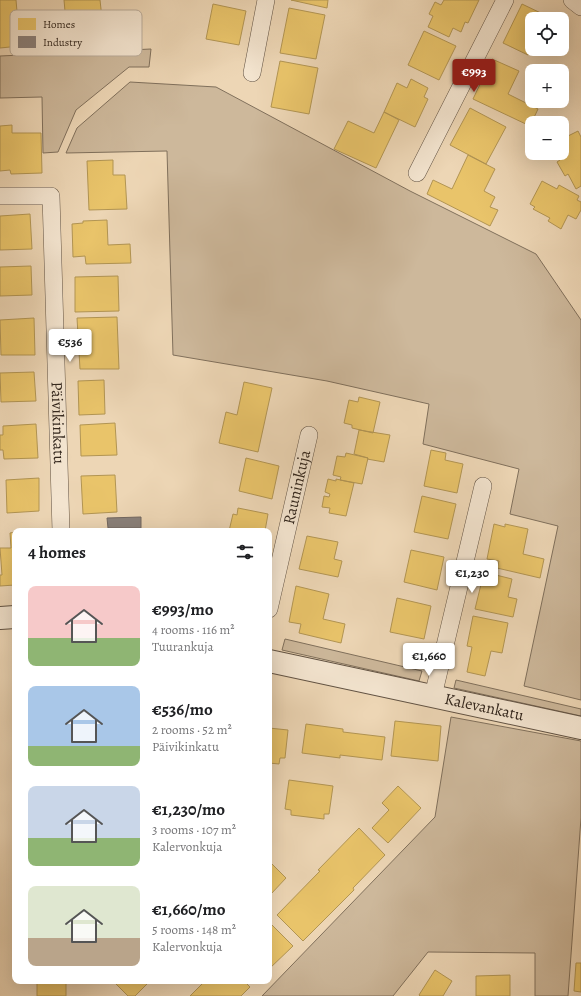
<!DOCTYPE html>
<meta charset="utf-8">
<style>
:root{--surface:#fff;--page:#f6f6f6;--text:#202124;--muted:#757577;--accent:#8f2418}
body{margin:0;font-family:Alegreya,serif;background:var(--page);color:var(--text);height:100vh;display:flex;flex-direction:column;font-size:15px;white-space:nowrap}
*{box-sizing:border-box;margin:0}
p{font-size:13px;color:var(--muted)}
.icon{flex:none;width:22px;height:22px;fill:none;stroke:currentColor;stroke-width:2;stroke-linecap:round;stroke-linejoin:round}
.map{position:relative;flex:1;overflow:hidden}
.side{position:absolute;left:12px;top:528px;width:260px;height:456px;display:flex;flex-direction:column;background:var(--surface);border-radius:8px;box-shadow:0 4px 16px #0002}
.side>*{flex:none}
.tools{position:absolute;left:525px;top:12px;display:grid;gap:8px}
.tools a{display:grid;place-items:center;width:44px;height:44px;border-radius:8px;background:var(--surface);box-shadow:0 4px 16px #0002;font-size:20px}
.price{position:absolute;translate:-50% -34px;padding:0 9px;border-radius:4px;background:#fff;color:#222;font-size:13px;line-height:26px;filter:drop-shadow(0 1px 2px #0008)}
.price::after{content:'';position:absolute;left:50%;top:24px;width:12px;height:9px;margin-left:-6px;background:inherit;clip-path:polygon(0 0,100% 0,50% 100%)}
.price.selected{background:var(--accent);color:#fff}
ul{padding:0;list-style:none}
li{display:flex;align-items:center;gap:12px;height:100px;padding:0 16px}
li span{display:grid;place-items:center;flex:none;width:112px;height:80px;border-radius:8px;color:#555}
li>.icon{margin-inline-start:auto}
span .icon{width:48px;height:48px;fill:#fffc;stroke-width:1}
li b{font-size:17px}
h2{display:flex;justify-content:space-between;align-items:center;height:48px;padding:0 16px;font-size:17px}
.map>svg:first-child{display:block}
</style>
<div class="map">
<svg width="581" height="996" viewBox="0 0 581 996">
<rect width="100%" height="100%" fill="#edd6b5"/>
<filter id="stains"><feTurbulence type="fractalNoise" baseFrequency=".005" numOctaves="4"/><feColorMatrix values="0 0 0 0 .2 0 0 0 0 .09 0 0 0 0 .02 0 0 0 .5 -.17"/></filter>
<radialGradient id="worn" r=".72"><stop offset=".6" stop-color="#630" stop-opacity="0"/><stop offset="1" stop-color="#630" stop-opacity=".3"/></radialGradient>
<!-- green -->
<path fill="#cdb89b" stroke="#80705c" d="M151,49L149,67H129L76,110L58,152L43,153L42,97L0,98V56Z
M130,82L216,87L410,191L536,254L581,320V700L524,686L558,526L510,514L519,469L423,444L429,404L327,381L173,355L167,151L66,153L77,128Z
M285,639L422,671L419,681L282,650Z
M456,680L581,709V716L454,688Z
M451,717L581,741V818L568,996H535V953L428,952L393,996H262L435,817Z"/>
<!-- homes -->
<path fill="#e9c46a" stroke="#b29553" d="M0,0H16L20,46L0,48Z
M64,0H100L104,36L98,37V42L68,45Z
M291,0H328L327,8Z
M444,0H479L468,23L465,22L461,32L453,28L449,37L428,27L433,16L429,14L435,2L441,5Z
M213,4L246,11L239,45L206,39Z
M522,4L547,16L545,19H532V46L528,55L503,43Z
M289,8L325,15L316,59L280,53Z
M424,31L456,46L439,80L408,65Z
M492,59L519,71L508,94L538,109L530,126L473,99Z
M280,61L318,68L309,114L271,107Z
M411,79L428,88L424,97L428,99L415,127L384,112L397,83L407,88Z
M470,108L506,127L486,164L450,145Z
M384,112L399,120L376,168L334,149L348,121L374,133Z
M12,125V133H41L42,173L11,174L10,170L0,171V126Z
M578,131L581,137V186L576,189L568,174L565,176L557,162L560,160L557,153H562V139Z
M468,155L495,169L484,191L495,197L490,207L498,210L490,226L427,194L433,180L452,189Z
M113,160V175H125L127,209L89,210L87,161Z
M542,181L557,189L559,185L579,196L577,200L581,202V210L576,219L568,215L561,229L548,221L550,218L533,209L535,207L530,204Z
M30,214L32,249L0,250V216Z
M107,220L108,245L130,244L131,263L86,264L85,256L73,257L72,224L83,223V221Z
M31,266L32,295L0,296V267Z
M118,276L119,311L75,312V277Z
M117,317L119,369H80L77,318Z
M34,318L35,355H1L0,320Z
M34,372L36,401L1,402L0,373Z
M104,380L105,414L79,415L78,381Z
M244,382L272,388L258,452L219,443L226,412L237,415Z
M359,397L380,402L373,433L352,428V425L344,423L349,400L358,402Z
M115,423L117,455L81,456L80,425Z
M36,424L38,458L4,459L3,450H0V435H3V426Z
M359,430L390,435L384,462L367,459L368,458L354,454Z
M431,450L446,453L445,460L463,464L457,493L424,486Z
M346,453L368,458L362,484L340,480L341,477L333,475L337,456L345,457Z
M246,458L279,466L272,499L239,491Z
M115,475L117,512L83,514L81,476Z
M39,478V511L7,513L6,480Z
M328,479L336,481V479L354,483L346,516L329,513L330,508L322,507L324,496L329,497L330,494L325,492Z
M422,496L456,504L448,539L414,532Z
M238,508L268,514L265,531H229L233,514L237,515Z
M494,524L505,527V524L528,529L523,554L544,559L540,578L497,568L499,561L487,559Z
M88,529H117V531H88Z
M15,532V585L0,586V575H2L0,548H11L10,533Z
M307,536L338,542L334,559L342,561L338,577L299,569Z
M411,550L444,557L437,590L404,582Z
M484,572L512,579L508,597L517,599L513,617L475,609Z
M296,586L329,594L323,619L345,624L341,643L299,633L301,624L289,622Z
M397,598L431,606L424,639L390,632Z
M473,616L508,623L502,653L491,651L485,676L467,672L472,647L467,646Z
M395,721L441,726L438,761L391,756Z
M306,724L343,729V732L385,737L382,760L340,755V758L302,753Z
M269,728L288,730L285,758H280L279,764L269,763Z
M289,780L333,786L329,814H324V819L291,815V810L285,809Z
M398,786L421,808L388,843L372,828L389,810L382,803Z
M359,828L385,855L353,888L354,890L303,941L277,915L320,871L318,870Z
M269,861L286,878L271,894L269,892Z
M269,922L293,946L269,969Z
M576,963H581V992L574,991Z
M435,970L452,981L443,996H420L419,995Z
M510,975V996H476V976Z
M37,981H66V996H37Z
M113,981H150L135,996H128Z
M205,981H244L250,987L241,996H190Z"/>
<!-- industry -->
<path fill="#8a817c" stroke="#706660" d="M141,517V528H108L107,518Z"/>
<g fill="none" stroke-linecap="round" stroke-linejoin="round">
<defs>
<g id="minor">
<path d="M572,0L581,7"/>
<path d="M252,73L266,0"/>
<path d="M417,173L505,0"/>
<path id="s1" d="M0,196H51L61,531"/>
<path id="s2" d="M269,609L309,435"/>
<path d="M433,696L483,486"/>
</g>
<g id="tertiary">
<path d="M0,618L15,617"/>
<path id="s3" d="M269,661L581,728"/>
</g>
</defs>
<!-- minor casing -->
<use href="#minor" stroke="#625344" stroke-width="18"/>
<!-- tertiary casing -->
<use href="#tertiary" stroke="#625344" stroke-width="24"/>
<!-- minor -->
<use href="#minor" stroke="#f3e4cf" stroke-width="17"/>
<!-- tertiary -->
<use href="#tertiary" stroke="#f3e4cf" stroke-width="22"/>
</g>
<g text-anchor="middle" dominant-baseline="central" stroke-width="4" stroke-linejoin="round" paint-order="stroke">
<!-- street labels -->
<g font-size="16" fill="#33271e" stroke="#f3e4cf">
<text stroke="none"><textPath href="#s1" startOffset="278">Päivikinkatu</textPath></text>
<text stroke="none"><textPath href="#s2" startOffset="125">Rauninkuja</textPath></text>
<text stroke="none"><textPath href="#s3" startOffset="220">Kalevankatu</textPath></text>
</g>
</g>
<!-- legend -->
<rect x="10" y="10" width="132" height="46" rx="6" fill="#f3e4cf" stroke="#b9ab9a" stroke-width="1"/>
<rect x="18" y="18" width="18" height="12" fill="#e9c46a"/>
<rect x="18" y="36" width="18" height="12" fill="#8a817c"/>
<g font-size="11" fill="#33271e">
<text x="43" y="28">Homes</text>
<text x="43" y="46">Industry</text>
</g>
<rect width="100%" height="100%" filter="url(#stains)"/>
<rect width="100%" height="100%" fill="url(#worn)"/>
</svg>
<div class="tools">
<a><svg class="icon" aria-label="locate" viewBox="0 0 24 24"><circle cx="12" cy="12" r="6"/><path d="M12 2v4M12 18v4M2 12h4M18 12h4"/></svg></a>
<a>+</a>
<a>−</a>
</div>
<b class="price selected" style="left:474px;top:93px">€993</b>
<b class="price" style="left:70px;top:363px">€536</b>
<b class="price" style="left:472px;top:594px">€1,230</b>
<b class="price" style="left:429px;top:677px">€1,660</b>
<section class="side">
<h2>4 homes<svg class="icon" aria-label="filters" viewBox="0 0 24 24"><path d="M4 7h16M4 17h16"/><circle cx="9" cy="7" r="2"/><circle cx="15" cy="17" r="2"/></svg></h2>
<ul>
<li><span style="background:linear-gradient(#f6c9c9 65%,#8fb573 0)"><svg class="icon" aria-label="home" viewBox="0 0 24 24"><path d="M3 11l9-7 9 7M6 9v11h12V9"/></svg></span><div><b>€993/mo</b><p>4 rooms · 116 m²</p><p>Tuurankuja</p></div></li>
<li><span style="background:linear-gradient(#a9c7e8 75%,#8fb573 0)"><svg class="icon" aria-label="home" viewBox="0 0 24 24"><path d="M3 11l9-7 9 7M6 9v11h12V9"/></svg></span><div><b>€536/mo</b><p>2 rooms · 52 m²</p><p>Päivikinkatu</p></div></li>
<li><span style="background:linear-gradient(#c9d6e8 65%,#8fb573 0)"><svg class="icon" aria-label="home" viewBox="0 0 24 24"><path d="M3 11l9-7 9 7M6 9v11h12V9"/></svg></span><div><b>€1,230/mo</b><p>3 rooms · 107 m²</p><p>Kalervonkuja</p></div></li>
<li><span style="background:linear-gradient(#dfe7d0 65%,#b9a48a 0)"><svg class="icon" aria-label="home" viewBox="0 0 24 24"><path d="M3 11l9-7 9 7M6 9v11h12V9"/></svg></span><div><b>€1,660/mo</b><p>5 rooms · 148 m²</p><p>Kalervonkuja</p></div></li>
</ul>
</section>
</div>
